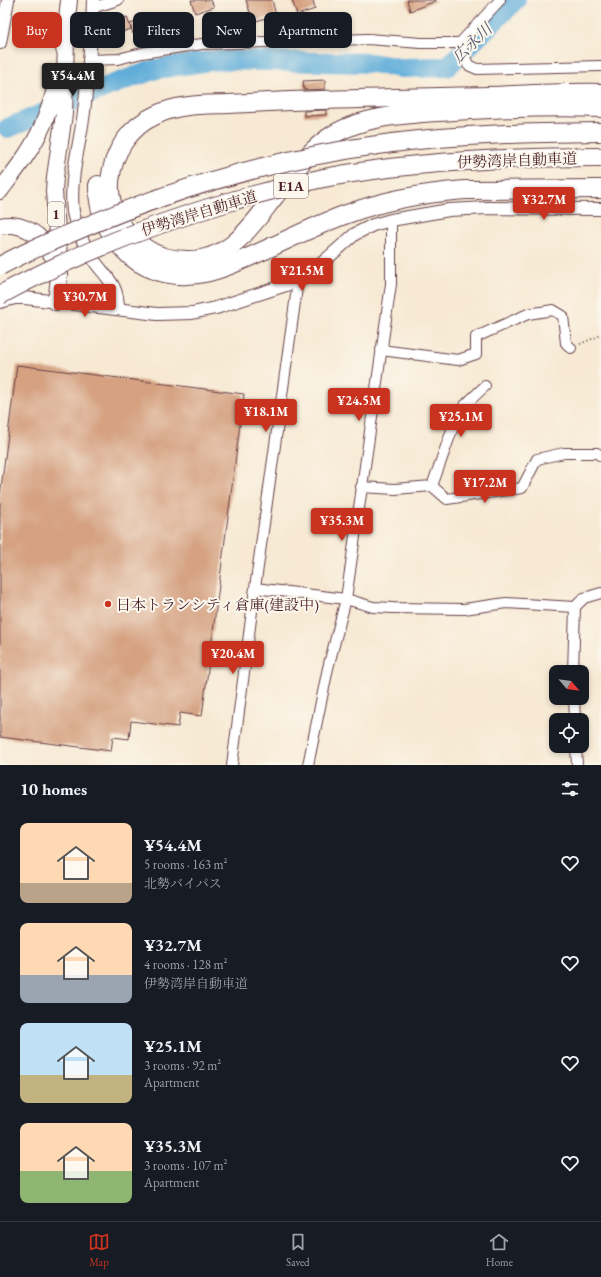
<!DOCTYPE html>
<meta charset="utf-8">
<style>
:root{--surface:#171b24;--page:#242831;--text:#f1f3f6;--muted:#9ea1a6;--line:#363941;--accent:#c8321e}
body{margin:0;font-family:"EB Garamond","Noto Serif JP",serif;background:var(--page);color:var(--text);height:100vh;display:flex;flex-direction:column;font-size:15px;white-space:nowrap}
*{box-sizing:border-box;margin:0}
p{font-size:13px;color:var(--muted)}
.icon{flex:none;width:22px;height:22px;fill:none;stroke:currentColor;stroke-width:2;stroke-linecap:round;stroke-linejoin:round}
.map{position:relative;height:765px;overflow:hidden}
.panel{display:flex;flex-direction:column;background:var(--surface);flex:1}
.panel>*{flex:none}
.hud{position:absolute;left:12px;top:12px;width:400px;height:36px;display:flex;gap:8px}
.needle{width:26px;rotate:119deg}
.buttons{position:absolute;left:549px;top:665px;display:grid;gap:8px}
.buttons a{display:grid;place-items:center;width:40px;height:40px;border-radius:8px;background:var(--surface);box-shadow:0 2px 6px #0003;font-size:20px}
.price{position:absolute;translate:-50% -34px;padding:0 9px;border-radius:4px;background:var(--accent);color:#fff;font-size:13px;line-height:26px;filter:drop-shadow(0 1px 2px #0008)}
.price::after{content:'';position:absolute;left:50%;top:24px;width:12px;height:9px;margin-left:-6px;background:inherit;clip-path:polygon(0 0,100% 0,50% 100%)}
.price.selected{background:#222;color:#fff}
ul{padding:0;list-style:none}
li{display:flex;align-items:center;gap:12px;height:100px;padding:0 20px}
li span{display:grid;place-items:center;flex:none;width:112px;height:80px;border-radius:8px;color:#555}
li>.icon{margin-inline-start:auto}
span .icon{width:48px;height:48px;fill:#fffc;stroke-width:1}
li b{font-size:17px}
h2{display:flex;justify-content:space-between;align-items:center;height:48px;padding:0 20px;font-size:17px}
.tag{padding:0 14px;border-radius:8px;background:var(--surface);box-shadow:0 2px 6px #0003;font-size:14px;line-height:36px}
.tag.selected{background:var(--accent);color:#fff}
.tabs{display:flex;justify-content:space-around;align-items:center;height:56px;border-top:1px solid var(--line);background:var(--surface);font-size:11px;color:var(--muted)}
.tabs a{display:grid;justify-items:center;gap:2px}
.tabs .selected{color:var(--accent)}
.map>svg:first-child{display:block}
</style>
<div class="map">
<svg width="601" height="765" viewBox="0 0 601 765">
<rect width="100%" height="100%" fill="#fbf7ec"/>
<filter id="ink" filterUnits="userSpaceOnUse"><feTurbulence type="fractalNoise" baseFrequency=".025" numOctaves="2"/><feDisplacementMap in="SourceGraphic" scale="8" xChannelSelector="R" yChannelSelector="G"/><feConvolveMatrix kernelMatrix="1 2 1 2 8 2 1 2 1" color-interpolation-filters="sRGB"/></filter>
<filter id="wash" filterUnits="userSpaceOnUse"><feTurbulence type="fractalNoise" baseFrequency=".012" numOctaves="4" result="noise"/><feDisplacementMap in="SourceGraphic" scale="16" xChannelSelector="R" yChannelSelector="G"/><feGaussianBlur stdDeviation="0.9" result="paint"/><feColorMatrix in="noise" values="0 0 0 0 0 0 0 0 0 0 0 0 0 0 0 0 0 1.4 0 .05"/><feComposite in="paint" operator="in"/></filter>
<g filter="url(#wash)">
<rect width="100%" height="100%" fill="#f7e9d3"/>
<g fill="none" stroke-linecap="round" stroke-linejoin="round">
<!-- river -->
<path stroke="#60add9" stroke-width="20" d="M8,128L111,85L156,69L217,60L372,63L400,68L447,67L516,0"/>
</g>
<g id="blocks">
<!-- building -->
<path fill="#d5a181" d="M191,0H211L214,7L195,13Z
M246,0H272L276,15L253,22Z
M292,0H313L315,9L297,15Z
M407,0H436V1L410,11Z
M184,13L188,28L161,37L160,33L137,38L135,33L133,34L130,24L150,17L152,23Z
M127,17L131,29L122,32L118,20Z
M325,80V89L304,90L303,81Z
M326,110V115L304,116V111Z
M17,365L244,394L202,716L180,713L178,727L131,721L129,739L113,737L111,751L0,737V496Z"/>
</g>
</g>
<g filter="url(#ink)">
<use href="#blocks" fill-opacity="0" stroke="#643d44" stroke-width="1"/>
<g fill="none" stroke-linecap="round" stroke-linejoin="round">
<defs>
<path id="minor" d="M92,8L118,0
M460,43L468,65L477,69L601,66
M89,60L118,59L142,53L202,44L368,39L421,43H460L500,0
M381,350L458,360L476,354V337L528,314L553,310L563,316L566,343L571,348
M432,486L457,416L465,405L485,386
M361,487L395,489L432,486L447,499L522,488L537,459L564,453H597L601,456
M255,588L346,599L373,607L393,608L464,609L506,603L575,607
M573,672L575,607L584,598L601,593
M574,698L575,720
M576,746L577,765
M232,765L255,588L298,281
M308,765L328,668L346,599L391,284V220"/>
<path id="tertiary" d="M93,0C92,37 88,75 84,112C80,145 69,178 73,212C76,229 84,245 93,259C106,278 118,283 118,309
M0,43L8,0
M0,302L15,298H25L157,314L192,313L216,308L298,281L313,271L355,234L373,225L391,220L449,210L487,208L601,209"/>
<path id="trunk" d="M64,49L69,0
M0,191C15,171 31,151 41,129C49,112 54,94 59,76
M0,226C21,221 43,235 51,254
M56,302L59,278V257L54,191L55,177L64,114L66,40"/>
<path id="motorway" d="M601,93C563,92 525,95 488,96C422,97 356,99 290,101C269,102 249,103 228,104C203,105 178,104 156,115C129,127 113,152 110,181C108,209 123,233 145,248C157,257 173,260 188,260C231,260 251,226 275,196C290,176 308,152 328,138C362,114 414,114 454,111C503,108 552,106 601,108
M98,185C97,209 107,233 124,250C133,260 145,267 157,271C197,284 231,265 267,249C293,237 319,224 347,214C385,200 425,193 465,190L601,189"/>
</defs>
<!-- minor casing -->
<use href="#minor" stroke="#643d44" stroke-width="12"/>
<!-- tertiary casing -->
<use href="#tertiary" stroke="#643d44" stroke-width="14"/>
<!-- trunk casing -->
<use href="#trunk" stroke="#643d44" stroke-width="18"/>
<!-- motorway casing -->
<use href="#motorway" stroke="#643d44" stroke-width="20"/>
<!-- path -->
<path stroke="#643d44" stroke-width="2" stroke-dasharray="1 3" stroke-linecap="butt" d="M580,344L601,335"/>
<!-- minor -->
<use href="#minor" stroke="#fff" stroke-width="10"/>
<!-- tertiary -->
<use href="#tertiary" stroke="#fff" stroke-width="12"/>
<!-- trunk -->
<use href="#trunk" stroke="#fff" stroke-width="16"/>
<!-- motorway -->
<use href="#motorway" stroke="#fff" stroke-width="18"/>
<defs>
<path id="motorway-bridge" d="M0,266C23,253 47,243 71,233C173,188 281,157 392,143C461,134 531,133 601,132
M0,295C75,254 153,224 235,200C266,192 298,183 329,177C419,161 510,157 601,157"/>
</defs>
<!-- motorway-bridge casing -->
<use href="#motorway-bridge" stroke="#643d44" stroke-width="20" stroke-linecap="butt"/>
<!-- motorway-bridge -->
<use href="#motorway-bridge" stroke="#fff" stroke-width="18"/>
</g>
</g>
<!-- markers -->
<circle fill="#c8321e" stroke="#fbf7ec" stroke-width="1.5" cx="108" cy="604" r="4"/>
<g text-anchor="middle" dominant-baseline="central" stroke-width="4" stroke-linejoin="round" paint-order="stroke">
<!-- shield labels -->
<g fill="#fbf7ec" stroke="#7f6065" stroke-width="1">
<rect x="274" y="174" width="34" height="24" rx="3"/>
<rect x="48" y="202" width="16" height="24" rx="3"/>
</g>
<g font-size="14" font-weight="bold" fill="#4a1f2b">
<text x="291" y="186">E1A</text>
<text x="56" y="214">1</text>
</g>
<!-- street labels -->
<g font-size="15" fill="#4a1f2b" stroke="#fbf7ec">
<text transform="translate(517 160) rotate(-2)">伊勢湾岸自動車道</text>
<text transform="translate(199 213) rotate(-17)">伊勢湾岸自動車道</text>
</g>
<!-- poi labels -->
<g font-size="15" fill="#4a1f2b" stroke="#fbf7ec" text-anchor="start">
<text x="116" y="604">日本トランシティ倉庫(建設中)</text>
</g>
<!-- water labels -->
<g font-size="16" font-style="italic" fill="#535871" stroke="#fbf7ec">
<text transform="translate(472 43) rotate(-44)">広永川</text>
</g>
</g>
</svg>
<div class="buttons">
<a><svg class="needle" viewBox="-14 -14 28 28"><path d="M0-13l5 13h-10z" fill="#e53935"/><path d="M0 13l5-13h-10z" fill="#9ea1a6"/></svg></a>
<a><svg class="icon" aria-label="locate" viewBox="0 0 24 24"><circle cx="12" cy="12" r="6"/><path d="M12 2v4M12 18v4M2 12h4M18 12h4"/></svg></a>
</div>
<b class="price selected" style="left:73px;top:97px">¥54.4M</b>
<b class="price" style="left:544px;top:221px">¥32.7M</b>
<b class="price" style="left:302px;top:292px">¥21.5M</b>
<b class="price" style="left:85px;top:318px">¥30.7M</b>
<b class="price" style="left:359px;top:422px">¥24.5M</b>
<b class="price" style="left:266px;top:433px">¥18.1M</b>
<b class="price" style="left:461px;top:438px">¥25.1M</b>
<b class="price" style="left:485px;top:504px">¥17.2M</b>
<b class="price" style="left:342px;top:542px">¥35.3M</b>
<b class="price" style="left:233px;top:675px">¥20.4M</b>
<div class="hud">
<a class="tag selected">Buy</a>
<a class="tag">Rent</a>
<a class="tag">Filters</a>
<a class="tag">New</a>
<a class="tag">Apartment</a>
</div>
</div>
<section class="panel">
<h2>10 homes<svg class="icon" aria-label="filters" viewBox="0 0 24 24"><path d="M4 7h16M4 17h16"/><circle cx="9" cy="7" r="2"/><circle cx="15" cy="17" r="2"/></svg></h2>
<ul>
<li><span style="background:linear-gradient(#ffd9b3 75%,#b9a48a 0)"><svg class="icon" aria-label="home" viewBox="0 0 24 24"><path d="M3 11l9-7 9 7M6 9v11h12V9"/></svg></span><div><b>¥54.4M</b><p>5 rooms · 163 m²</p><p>北勢バイパス</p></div><svg class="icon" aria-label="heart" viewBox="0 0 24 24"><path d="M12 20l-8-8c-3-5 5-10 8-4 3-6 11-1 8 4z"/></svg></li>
<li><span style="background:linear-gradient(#ffd9b3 65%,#9aa5b1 0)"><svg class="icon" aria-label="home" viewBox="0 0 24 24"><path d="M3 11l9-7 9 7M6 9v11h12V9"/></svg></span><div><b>¥32.7M</b><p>4 rooms · 128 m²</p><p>伊勢湾岸自動車道</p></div><svg class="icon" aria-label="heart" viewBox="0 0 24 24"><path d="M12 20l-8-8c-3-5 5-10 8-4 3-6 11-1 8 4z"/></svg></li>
<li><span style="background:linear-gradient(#bfe0f5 65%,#c2b280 0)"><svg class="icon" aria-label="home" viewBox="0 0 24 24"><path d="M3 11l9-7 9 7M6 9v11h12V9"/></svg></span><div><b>¥25.1M</b><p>3 rooms · 92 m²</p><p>Apartment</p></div><svg class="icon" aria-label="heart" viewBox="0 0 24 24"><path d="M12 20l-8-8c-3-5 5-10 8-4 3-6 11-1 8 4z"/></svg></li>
<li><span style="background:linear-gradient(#ffd9b3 60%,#8fb573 0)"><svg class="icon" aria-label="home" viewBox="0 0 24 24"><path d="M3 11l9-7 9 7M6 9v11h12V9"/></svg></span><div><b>¥35.3M</b><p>3 rooms · 107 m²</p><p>Apartment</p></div><svg class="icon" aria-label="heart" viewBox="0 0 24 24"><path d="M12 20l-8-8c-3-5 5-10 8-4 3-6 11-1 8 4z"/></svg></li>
</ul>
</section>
<nav class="tabs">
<a class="selected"><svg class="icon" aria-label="map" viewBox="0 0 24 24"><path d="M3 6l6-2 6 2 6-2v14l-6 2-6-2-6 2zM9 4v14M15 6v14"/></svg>Map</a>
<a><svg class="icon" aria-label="saved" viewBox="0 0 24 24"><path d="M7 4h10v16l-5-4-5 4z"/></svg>Saved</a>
<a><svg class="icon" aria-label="home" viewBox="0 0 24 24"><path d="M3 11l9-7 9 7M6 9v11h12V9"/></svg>Home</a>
</nav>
